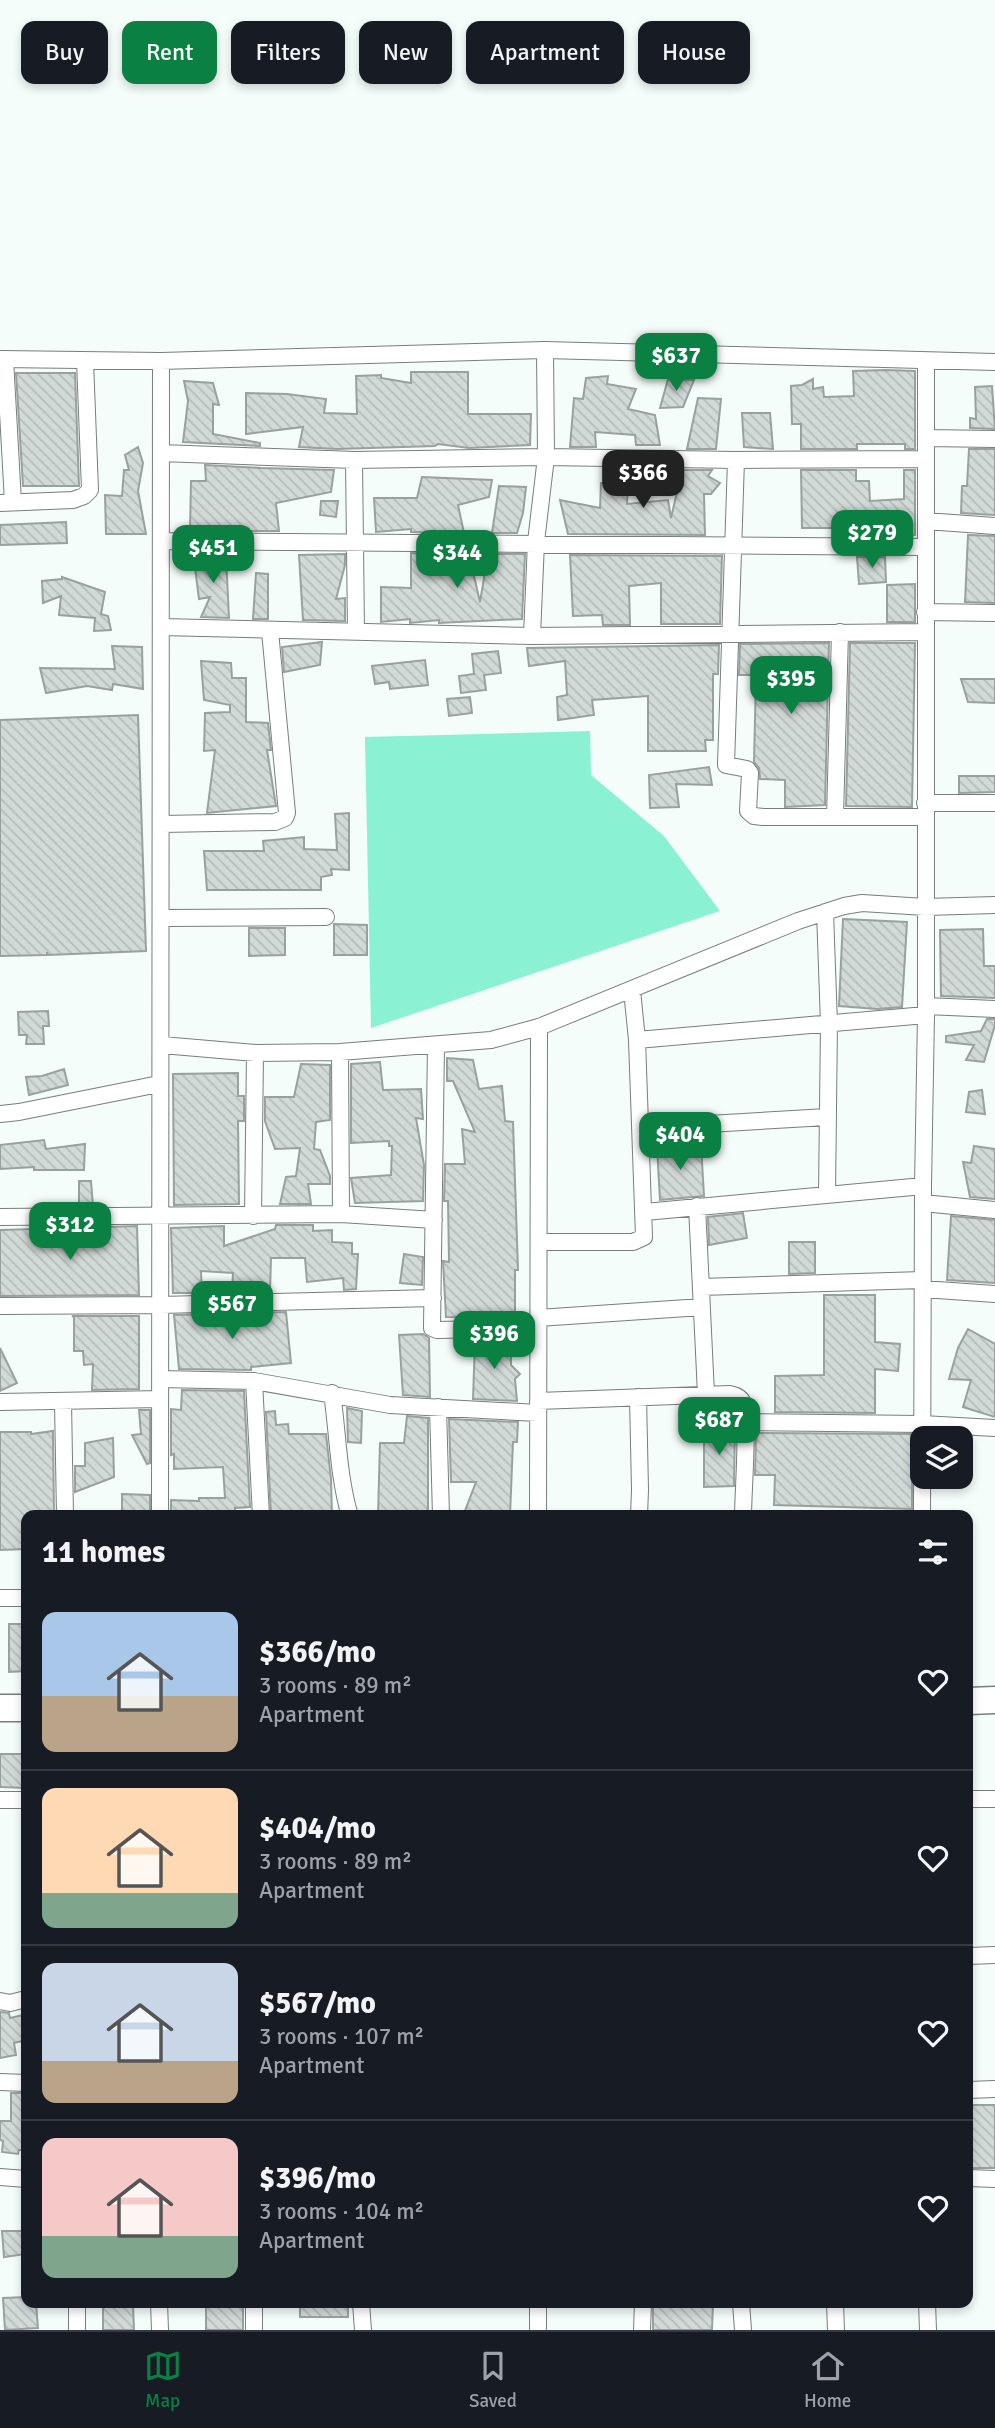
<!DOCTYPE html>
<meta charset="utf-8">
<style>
:root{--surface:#171b24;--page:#242831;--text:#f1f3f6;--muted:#9ea1a6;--line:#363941;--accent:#0b8043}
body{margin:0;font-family:Signika,sans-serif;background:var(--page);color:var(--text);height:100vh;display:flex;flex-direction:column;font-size:26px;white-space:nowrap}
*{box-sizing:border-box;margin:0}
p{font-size:23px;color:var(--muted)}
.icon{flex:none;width:38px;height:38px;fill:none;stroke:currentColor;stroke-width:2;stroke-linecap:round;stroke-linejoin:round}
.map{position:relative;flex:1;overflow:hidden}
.side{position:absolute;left:21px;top:1510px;width:952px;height:798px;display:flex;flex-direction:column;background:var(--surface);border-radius:14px;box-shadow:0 4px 10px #0003}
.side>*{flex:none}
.banner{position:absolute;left:21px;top:21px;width:954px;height:63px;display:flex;gap:14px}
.buttons{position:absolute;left:910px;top:1426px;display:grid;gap:14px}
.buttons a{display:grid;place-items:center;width:63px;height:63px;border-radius:14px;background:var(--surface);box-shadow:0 4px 10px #0003;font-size:35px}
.price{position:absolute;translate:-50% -60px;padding:0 16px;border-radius:14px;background:var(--accent);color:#fff;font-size:23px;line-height:46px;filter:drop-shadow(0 2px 4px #0008)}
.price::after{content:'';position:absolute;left:50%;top:42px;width:21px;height:16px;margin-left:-10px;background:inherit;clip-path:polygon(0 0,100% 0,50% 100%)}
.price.selected{background:#222;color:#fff}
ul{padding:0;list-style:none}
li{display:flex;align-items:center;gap:21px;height:175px;padding:0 21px}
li+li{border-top:2px solid var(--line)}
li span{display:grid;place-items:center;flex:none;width:196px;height:140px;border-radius:14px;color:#555}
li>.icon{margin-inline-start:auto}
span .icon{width:84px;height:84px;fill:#fffc;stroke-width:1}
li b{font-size:30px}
h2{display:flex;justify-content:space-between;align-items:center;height:84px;padding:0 21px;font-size:30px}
.pill{padding:0 24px;border-radius:14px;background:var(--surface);box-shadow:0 4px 10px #0003;font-size:24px;line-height:63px}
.pill.selected{background:var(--accent);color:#fff}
.tabs{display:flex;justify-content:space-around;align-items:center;height:98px;border-top:2px solid var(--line);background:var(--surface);font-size:19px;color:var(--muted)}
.tabs a{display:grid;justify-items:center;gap:4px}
.tabs .selected{color:var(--accent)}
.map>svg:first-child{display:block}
</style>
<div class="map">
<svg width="995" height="2330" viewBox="0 0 995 2330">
<defs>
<pattern id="building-back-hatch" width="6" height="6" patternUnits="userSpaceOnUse" patternTransform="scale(1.75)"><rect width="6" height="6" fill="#d2dad8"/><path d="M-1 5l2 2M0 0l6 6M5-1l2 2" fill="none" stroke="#b5bcba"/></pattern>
</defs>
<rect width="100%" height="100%" fill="#f5fdfa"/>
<!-- grass -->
<path fill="#8af1d2" d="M590,731L591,775L664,836L720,911L371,1028L365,737Z"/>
<!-- building -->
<path fill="url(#building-back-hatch)" stroke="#99a19e" stroke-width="2" d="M885,370L915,371V449H905V444H857V449H801V424H792L791,386L802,385L813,379V389L823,387L824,397L854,396L853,371Z
M411,372H468V414H531L530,445L469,448L438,444L435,446L337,449L299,447L303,427L246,434V393L287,394L326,399L324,413L357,414L356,376L381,375V378L411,383Z
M16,373H75L79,486H23Z
M608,376L607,384L636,389L628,409L655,415L660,445H636L635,435L595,432L596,447H570L574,398L583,399L586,378Z
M668,379L694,380L683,407L660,408Z
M184,381L213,383L219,405L213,404V434L260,443V446L183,442L188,401Z
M992,386L995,429L970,428V418L976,419L975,387Z
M698,398L721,399L716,449H687Z
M742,413H770L773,449L744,447Z
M138,447L143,463L138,491L146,534H106L105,495L122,496L124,470H129L125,455Z
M969,449H995V515L961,513L962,486H967Z
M205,465L261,468L334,470L331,492L276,503L279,531H190L191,481H206Z
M616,469H629L627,504L668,500L671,518L682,470H712L708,476L720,483L711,494H704L705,535L568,534L560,500L600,508L601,483L615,484Z
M801,470H856V481H869L870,501L904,499V470H915V535L856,536V528H802Z
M422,477L492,480L489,497L458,505L464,533L411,532V529L376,532L374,498H417Z
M499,486L526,487L523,513L517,533H492Z
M321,501H338L336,517L320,515Z
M66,522L67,543L0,545V525Z
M968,535L995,536V603L965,602Z
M193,553L225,559L226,557L229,618L201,617L210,597L199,599Z
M411,553L469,554L480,602L488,554H525L522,619L439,623V620L410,623V619L381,622V587L411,588Z
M345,554V565L336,599L345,598V621L303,620L299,555Z
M570,555L722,556L720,624H661V583L629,586L630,625H603L602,615L573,616Z
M857,557H885L886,582L859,584Z
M256,573L268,574V619H253Z
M62,577L105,592L101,614L108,616L111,630L94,631L95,618L59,615L61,596L43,603L42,581L62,579Z
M915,584V622H887V585Z
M322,642L320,665L284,672L282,647Z
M829,643L825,805L785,807V780L760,779L759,768L754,762L756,675H739L740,644Z
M850,643H915L912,807L846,806Z
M719,645L718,674H713V740H705L706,751H648V696L592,700L594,715L558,720L557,697L567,695L565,661L529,666L527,648Z
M112,646L142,647L143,689L113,684L112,690L87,686L46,693L40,668L115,669Z
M498,651L501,673L484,675L486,690L461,693L459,676L474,674L472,654Z
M425,660L428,685L390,689L389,682L375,684L372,666Z
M201,661L231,663L232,678H246V722L268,723L271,750H267L276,806L207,813L215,750L204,751L205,713L230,712V705L204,700Z
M961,679H995V703L968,702Z
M470,697L472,713L449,716L447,699Z
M138,715L146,951L48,955L47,952V955L0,956V720Z
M709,767L712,785L676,784L679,807L650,808L649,775Z
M959,776H995V792L959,793Z
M349,813V870L331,869L332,875L321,877V890H207L204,851H264L263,841L304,837V849L337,850L335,814Z
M843,919L907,922L902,1007L877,1009L839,1006Z
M334,924L367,925V955H334Z
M249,928H285V955L249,956Z
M983,929L984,966H995V998L941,996L940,930Z
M48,1011L49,1026H43L44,1044H26L27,1035H19L18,1012Z
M987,1019H995V1025L984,1062L966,1060L974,1045L946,1042V1036L981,1031Z
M447,1058L473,1060L479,1089L502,1086L505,1121L513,1122L518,1270H515V1318L446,1317L443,1261L449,1262L448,1201H444L445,1164H465L462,1129L475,1132L453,1081H447Z
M380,1062L383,1090L421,1089L423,1119L416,1118L424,1165L423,1201L355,1203L351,1178L391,1175L392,1146H389V1141L351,1143V1064Z
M301,1064L330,1065V1120L316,1122L314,1149L320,1150L330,1176V1184H308L311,1204H280L286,1177L296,1176L300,1148L275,1149L265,1121V1097H294Z
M64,1069L68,1085L29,1095L26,1077L42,1076Z
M238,1073V1096H244V1121H238L239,1204L174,1205L173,1074Z
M982,1090L985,1114L966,1112L969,1092Z
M44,1140L46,1149L85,1144L84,1170H34V1167L0,1169V1145Z
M701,1144L704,1196L660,1200L657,1147Z
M974,1146L995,1149V1199L970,1197L963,1162L971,1163Z
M79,1181H91L93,1206H79Z
M743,1213L747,1238L709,1245L708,1217Z
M951,1216L995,1220V1283L947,1280Z
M276,1225H313V1231L332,1230V1242L352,1243V1254H358L356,1289L344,1290L343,1278L307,1282L305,1258H271L270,1292L232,1293L233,1273L201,1271L202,1293H173L171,1228L224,1226V1246L275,1229Z
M137,1226L139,1295L0,1296V1230Z
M789,1242H815V1273L789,1274Z
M404,1254L423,1257L422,1285L400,1283Z
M824,1295H875V1342L900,1344L898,1371L875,1369V1413L775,1412V1376L824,1375Z
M286,1312L291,1363L251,1367V1370L179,1369L174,1315Z
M72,1316H139V1389L92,1390L93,1364L84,1365L83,1351H74V1317Z
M968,1329L995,1344V1417L963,1407L971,1380L949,1379L958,1348Z
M423,1334L429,1338L430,1397L403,1395L399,1335Z
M511,1339V1365L520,1374L515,1379L517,1401L473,1399L475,1340Z
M0,1348L17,1383L0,1391Z
M182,1390L244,1391L250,1507L235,1508V1516H171V1500L199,1501V1498H225L223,1467L174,1469V1454L171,1455V1409L181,1410Z
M347,1408L362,1411L361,1443L348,1442Z
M139,1410H150V1463L147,1464L132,1435L141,1434Z
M275,1411L276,1425L288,1424L289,1434H326L331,1479L332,1516H271L266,1412Z
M407,1416L428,1418V1516H378L380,1443H404Z
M449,1419L518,1422L517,1442H513L510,1516H463L476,1482H451Z
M704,1428H735L734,1486L704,1487Z
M53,1431L54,1516H26V1549L0,1550V1432H31V1434Z
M756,1433L912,1434V1509L774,1505L775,1475H755Z
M113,1438L114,1477L75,1492V1466H85V1443Z
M122,1494L150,1495V1516H122Z
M9,1624H26V1671L9,1672Z
M0,1754H26V1788L0,1787Z
M0,2012L9,2013L10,2018L23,2015L26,2031V2040L14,2043L16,2055L0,2058Z
M11,2093H26V2150H19L18,2154L2,2152L3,2141L0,2140V2121H11Z
M968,2105H995V2168H968Z
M2,2231H26V2254L4,2257Z
M26,2297V2303H36L38,2328L5,2330L3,2298Z
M206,2303H243V2330H206Z
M300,2303H348V2317H300Z
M653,2303H713L712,2330H653Z
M133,2305L134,2330H103V2306Z"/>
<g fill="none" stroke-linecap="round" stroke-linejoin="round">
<defs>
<path id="minor" d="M0,359L161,361L545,350L995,362
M5,359L13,502
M926,438L995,439
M161,453L354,460L546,457L736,460L926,459
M354,460L356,632
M736,460L726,765L747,769L750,773L748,811L754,816L763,817H925
M0,503L73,500L84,496L90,490L85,361
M926,521L995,526
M161,541L926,547
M925,612L995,613
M161,627L532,636L925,632
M532,636L536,542L546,457L545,350
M925,803H995
M835,817L840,632
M162,824L275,822L285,818L287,813L270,631
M825,912L829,1024L827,1193
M162,918L326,917
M926,1006L995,1009
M637,1040L926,1015
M162,1045L255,1053L340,1052L491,1040L539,1027L798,921L844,906L862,903L925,907L995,905
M436,1045L432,1328L437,1330L538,1328
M340,1052L341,1214
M0,1114L19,1112L159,1084
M640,1128L827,1117
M923,1203L995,1210
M697,1206L706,1394
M645,1212L923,1186
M253,1216L255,1053
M0,1217L341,1214L434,1220
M539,1242H633L644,1237L637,1040L632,990
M701,1287L922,1280
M923,1289L995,1294
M0,1306L161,1305L433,1298
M538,1318L702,1307
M161,1379L254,1381L390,1405L538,1413
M254,1381L261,1516
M332,1393C338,1434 338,1476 350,1516
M638,1397L640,1490L639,1516
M538,1401L730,1394C735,1395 741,1397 743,1403C749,1419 743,1494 743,1516
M0,1402L160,1399
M63,1402L65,1516
M438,1407L441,1516
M745,1422L922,1424L995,1428
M160,1516L161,361
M538,1516L539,1027
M922,1516L923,1186L926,1015V362
M0,1598H26
M968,1799H995
M0,1800H26
M968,1956L995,1955
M0,2001L10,2003L26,1999
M0,2082L26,2083
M968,2090L995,2089
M0,2177L26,2179
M968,2178L995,2179
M77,2303V2330
M159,2303L160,2330
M254,2303V2330
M361,2303L363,2330
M741,2303L743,2330
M835,2303L836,2330
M927,2303L928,2330
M538,2330V2303
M642,2330L643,2303"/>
<path id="primary" d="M968,1701L995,1700
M0,1708H26"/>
</defs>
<!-- minor casing -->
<use href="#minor" stroke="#777e7c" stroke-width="18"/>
<!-- primary casing -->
<use href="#primary" stroke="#777e7c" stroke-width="29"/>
<!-- minor -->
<use href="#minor" stroke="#fff" stroke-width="16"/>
<!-- primary -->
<use href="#primary" stroke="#fff" stroke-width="26"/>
</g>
</svg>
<div class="buttons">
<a><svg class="icon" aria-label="layers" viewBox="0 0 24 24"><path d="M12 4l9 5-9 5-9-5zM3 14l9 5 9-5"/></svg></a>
</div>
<b class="price" style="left:676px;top:393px">$637</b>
<b class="price selected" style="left:643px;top:510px">$366</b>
<b class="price" style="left:872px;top:570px">$279</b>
<b class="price" style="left:213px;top:585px">$451</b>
<b class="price" style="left:457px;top:590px">$344</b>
<b class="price" style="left:791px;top:716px">$395</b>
<b class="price" style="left:680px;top:1172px">$404</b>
<b class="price" style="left:70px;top:1262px">$312</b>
<b class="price" style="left:232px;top:1341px">$567</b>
<b class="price" style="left:494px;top:1371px">$396</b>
<b class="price" style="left:719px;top:1457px">$687</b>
<div class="banner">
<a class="pill">Buy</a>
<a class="pill selected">Rent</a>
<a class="pill">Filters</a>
<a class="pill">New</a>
<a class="pill">Apartment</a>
<a class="pill">House</a>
</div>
<section class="side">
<h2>11 homes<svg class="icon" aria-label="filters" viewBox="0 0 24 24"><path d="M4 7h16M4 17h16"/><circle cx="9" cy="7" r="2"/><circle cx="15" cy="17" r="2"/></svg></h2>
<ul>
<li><span style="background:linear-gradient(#a9c7e8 60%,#b9a48a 0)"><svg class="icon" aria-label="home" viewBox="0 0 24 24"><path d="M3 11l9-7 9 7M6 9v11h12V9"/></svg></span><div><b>$366/mo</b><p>3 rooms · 89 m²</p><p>Apartment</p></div><svg class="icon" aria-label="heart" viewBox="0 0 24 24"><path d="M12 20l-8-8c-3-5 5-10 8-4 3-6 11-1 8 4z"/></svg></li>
<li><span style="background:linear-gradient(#ffd9b3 75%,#7fa58c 0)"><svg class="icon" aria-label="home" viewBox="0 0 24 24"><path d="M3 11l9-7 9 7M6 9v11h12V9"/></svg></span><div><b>$404/mo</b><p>3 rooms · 89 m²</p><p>Apartment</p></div><svg class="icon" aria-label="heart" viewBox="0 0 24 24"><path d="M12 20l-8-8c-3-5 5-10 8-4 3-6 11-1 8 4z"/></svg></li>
<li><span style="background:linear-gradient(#c9d6e8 70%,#b9a48a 0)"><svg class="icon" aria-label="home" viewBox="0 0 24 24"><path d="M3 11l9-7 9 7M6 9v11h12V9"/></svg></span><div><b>$567/mo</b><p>3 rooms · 107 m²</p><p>Apartment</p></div><svg class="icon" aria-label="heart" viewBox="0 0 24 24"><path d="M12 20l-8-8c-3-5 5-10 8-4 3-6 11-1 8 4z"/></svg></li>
<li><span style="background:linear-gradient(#f6c9c9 70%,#7fa58c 0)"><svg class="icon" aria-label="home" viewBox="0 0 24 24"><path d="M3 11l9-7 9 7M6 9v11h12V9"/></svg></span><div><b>$396/mo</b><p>3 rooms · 104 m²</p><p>Apartment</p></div><svg class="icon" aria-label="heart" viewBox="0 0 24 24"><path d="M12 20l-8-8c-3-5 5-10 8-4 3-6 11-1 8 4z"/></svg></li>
</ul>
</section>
</div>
<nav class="tabs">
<a class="selected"><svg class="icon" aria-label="map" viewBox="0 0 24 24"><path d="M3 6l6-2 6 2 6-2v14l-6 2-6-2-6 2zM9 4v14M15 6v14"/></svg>Map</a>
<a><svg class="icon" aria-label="saved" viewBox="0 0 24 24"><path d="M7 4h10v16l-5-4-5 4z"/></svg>Saved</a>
<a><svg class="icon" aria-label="home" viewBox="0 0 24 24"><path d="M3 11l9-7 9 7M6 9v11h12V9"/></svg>Home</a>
</nav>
